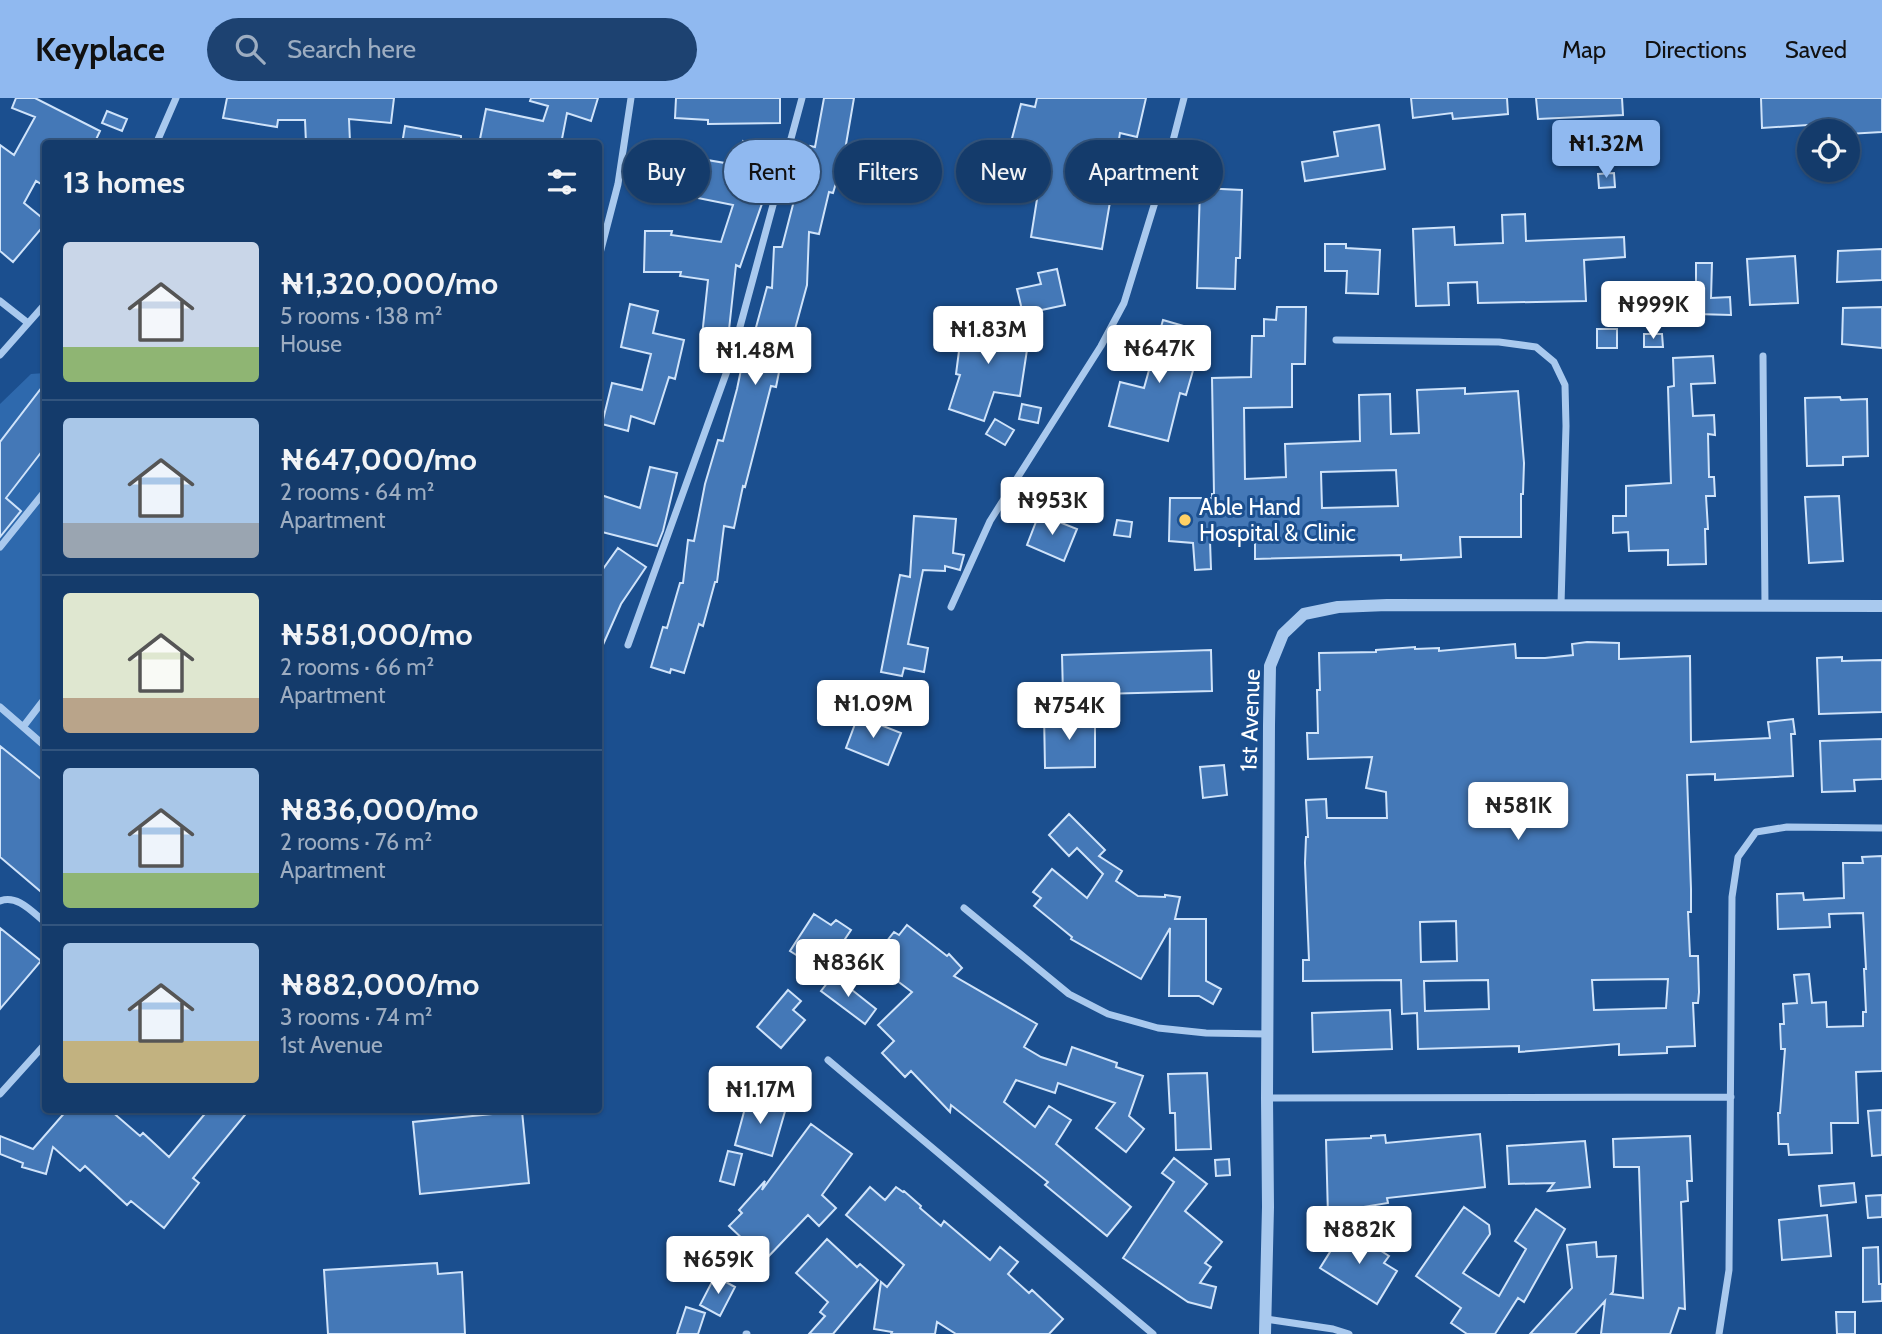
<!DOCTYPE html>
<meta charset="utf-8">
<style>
:root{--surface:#143b6b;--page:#1d4271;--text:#f1f3f6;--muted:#9dadc1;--line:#33557e;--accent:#90b9f0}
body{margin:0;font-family:Cabin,sans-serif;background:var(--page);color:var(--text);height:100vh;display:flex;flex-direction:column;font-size:26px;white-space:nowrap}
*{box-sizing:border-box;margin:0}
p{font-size:23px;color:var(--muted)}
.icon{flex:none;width:38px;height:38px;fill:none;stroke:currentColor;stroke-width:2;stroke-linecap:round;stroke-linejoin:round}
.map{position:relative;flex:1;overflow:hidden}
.panel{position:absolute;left:42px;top:42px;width:560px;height:973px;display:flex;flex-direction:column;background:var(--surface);border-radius:7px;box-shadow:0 2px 5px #0004,0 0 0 2px var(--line)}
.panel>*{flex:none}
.guide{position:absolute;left:623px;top:42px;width:665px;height:63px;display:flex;gap:14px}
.fabs{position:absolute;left:1797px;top:21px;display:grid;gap:14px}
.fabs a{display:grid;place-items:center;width:63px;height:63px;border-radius:50%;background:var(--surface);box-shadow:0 2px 5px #0004,0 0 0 2px var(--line);font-size:35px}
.price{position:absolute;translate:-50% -60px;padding:0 16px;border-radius:7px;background:#fff;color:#222;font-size:23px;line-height:46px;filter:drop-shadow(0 2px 4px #0008)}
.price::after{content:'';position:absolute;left:50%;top:42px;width:21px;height:16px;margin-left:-10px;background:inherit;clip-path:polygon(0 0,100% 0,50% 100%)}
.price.current{background:var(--accent);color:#111}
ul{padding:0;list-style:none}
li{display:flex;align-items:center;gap:21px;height:175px;padding:0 21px}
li+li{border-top:2px solid var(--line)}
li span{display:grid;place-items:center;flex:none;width:196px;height:140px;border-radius:7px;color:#555}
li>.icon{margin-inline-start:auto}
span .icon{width:84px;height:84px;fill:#fffc;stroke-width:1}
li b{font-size:30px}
h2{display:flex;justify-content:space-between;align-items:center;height:84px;padding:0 21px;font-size:30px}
.tag{padding:0 24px;border-radius:32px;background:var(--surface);box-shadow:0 2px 5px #0004,0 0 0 2px var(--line);font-size:24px;line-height:63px}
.tag.current{background:var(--accent);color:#111}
header{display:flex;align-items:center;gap:42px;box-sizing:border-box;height:98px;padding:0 35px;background:var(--accent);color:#111}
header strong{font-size:33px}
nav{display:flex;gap:38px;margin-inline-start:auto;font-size:24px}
.search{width:490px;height:63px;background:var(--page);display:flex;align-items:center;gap:18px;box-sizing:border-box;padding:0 24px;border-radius:38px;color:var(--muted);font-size:26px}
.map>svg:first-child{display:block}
</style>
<header>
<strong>Keyplace</strong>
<div class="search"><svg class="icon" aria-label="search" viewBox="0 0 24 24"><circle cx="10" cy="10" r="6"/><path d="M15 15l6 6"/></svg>Search here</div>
<nav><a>Map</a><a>Directions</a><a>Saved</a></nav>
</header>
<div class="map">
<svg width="1882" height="1236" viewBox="0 0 1882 1236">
<rect width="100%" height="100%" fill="#1b4f8f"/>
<!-- green -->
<path fill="#2e69ad" d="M45,275V685L0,693V306L31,276Z"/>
<!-- building -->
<path fill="#4478b7" stroke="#cfe3fa" stroke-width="2" fill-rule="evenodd" d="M16,0H35L100,33L94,46H46V89L36,83L24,105L46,123V125L13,164L0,153V47L14,57L35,19L12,10Z
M227,0H394L391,25L349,21L350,44L306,45L305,22H278L277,29L223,20Z
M531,0H598L591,23L567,15L561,46H479L486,11L543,23L548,8L530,3Z
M676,0H780V25L708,26V22L675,20Z
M824,0H854L844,58L833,95L829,94L819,136L809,134L807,187L794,235L787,234L776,289L771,288L745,389L743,388L734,430L724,428L717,484H715L703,528L699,526L684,575L671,571L670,575L651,569L663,529L667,530L680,485H683L688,442L694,443L705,386L718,342L723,343L737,291L747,243L752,244L767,189L772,190L774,149H782L797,91L810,48L815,49Z
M1037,0H1146L1137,39L1120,35L1113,78L1130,83L1126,97L1112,92L1102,151L1031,139L1041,76L1005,67L1021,6L1035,9Z
M1411,0H1507L1508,16L1453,21L1452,15L1413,20Z
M1536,0H1622L1623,17L1538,21Z
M1761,0H1882V34L1848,36V33H1823L1808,27L1762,30Z
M107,13L127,21L122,33L102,25Z
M1379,27L1385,71L1305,83L1302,64L1338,58L1334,34Z
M405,28L461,38V46H402Z
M743,43L774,50L763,96L765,97L740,169L736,167L728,241L702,238L708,182L680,178L681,174H644L645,133H672L671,137L721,144L733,107L688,98L661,95L666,55L737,67Z
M1614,75L1615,89L1599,90L1598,76Z
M1200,90L1242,92L1240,160H1236L1235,191L1197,190Z
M1525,116L1526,143L1624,139L1625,159L1584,162L1586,203L1478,205L1477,184L1448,185L1449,207L1416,208L1413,131L1454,129L1455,147L1503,145L1502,117Z
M1325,146H1346V150L1380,152L1378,196L1346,195L1347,173H1325Z
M1882,151V182L1837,184L1838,153Z
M1795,158L1798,205L1750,207L1747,161Z
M1696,165H1712L1711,200L1730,199L1731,217L1696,216Z
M1057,171L1065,207L1023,216L1017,191L1041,186L1038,175Z
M630,206L658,213L653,235L684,242L675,281L669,279L654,326L631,318L628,333L602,326L612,285L642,292L651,256L621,249Z
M1277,209H1306L1305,266H1292V309L1244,310L1245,381L1286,379L1285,346L1360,343L1359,297L1390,296L1391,336L1419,335L1417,292L1465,290V296L1518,293L1524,365L1523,396H1521V439H1460L1461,459L1401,462V457L1255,461V440L1210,443L1211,471L1195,472L1193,445L1169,443L1170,400H1212V396H1214L1212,280L1251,279L1252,238H1264V221L1276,222ZM1396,372L1398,408L1322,410L1321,374Z
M1882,209V250L1842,246L1843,210Z
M963,222L1030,232L1020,298L994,294L984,323L949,311L960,277L956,276Z
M1163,222L1204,234L1186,297L1180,295L1168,343L1109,328L1120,284L1144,290Z
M1597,231H1617V250H1597Z
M1644,236H1662L1663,249H1644Z
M1713,258L1715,285L1691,286L1693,318L1714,317L1715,337L1708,336L1709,379H1714L1715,398H1706L1708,431H1705L1706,466L1668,467V452L1629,453L1628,434L1613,435V418H1626V388L1671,385L1668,289L1674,288L1673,260Z
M46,284V348L6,400L21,413L0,439V344Z
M1840,299L1841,302L1867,301L1868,358L1843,359V367L1807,368L1805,300Z
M1022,306L1041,310L1038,325L1019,321Z
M995,321L1014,332L1005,347L986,336Z
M650,369L677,375L663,433L657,448L598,433V396L640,410Z
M1839,398L1843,463L1809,465L1805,399Z
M1039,416L1077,431L1064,463L1027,447Z
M914,418L956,421L953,455L964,457L960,472L945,468V473L923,472L908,546L928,550L924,574L904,570L902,578L881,574L900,477L910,479Z
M1117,422L1132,424L1130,439L1114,437Z
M618,450L646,469L621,506L598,558V478Z
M1587,544L1619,545V561L1690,558L1691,644L1770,640L1768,624L1793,621L1795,636H1791L1793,678L1715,682V676L1687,677L1691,791V814H1688L1690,858H1698L1699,894L1698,905H1693L1695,948L1667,949V955L1619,957V946L1519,954V948L1418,951L1417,915L1402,916L1401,882L1303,883V862H1309L1305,765L1306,739H1308L1306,702L1326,701L1327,720H1387L1386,694L1366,690L1372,659L1308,661L1307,635H1318L1317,592H1320L1319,555L1376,554V552L1415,549V551L1439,550V553L1515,546L1516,560H1545L1573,557L1572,546ZM1456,823L1457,863L1421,864L1420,824ZM1668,881L1666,910L1594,912L1592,882ZM1488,882L1489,911L1425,913L1424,883Z
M1211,552L1212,593L1063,597L1062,557Z
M1842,559V563L1882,562V614L1819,616L1817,560Z
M1044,615H1070V624H1095V669L1045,670Z
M858,618L901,635L888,667L846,650Z
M1882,641V681L1854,682L1855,693L1822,694L1820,643Z
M0,648L46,685V798L0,759Z
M1224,667L1227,697L1203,700L1200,669Z
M1069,716L1105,752L1099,758L1122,773L1116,783L1138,798L1165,799V797L1180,799L1175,821H1206V883L1221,891L1213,906L1199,898H1169L1170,830L1141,881L1071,841L1072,839L1034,808L1041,800L1033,794L1052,771L1087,800L1103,776L1077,750L1069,758L1049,737Z
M1882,758V973L1856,974L1858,1025H1831L1832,1055L1789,1057L1788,1046H1779L1778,1015H1780L1785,951H1781L1780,926H1784L1783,906L1797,905L1794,877L1809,876L1812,905L1826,904L1827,929L1863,928V914H1866L1864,871H1866L1863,815L1829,816L1830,829L1778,831L1777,796L1803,795L1804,802L1844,800L1843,765H1863L1862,759Z
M814,816L831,827L836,822L851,832L823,874L790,853Z
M907,827L947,858L949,856L962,870L954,878L1037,926L1024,949L1041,959L1066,967L1072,949L1117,965L1116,969L1143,978L1129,1018L1144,1031L1126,1054L1096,1030L1115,1005L1058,985L1055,995L1016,982L1004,1004L1035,1029L1049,1008L1071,1022L1056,1046L1131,1109L1107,1138L1045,1087L1048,1084L951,1007L950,1014L911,973L905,979L882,955L894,943L878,927L912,894L871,863L894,834L899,837Z
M0,830L41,863L0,911Z
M835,875L849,886L847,888L876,911L865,926L821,893Z
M788,892L801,903L793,912L805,922L781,950L757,929Z
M1390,912L1392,951L1313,954L1312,915Z
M1207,975L1211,1051L1176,1052L1175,1015H1170L1168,976Z
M748,999L786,1010L772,1058L735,1047Z
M67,1012H110L140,1038L143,1035L169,1059L208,1012H249L193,1080L199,1085L164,1130L131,1103L127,1107L85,1068L80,1073L53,1049L46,1076L22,1069L23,1065L0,1056V1038L33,1051Z
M1882,1012V1057L1872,1058L1868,1013Z
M522,1013L529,1085L420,1096L413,1024Z
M811,1026L852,1056L822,1097L836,1110L819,1128L808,1117L765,1162L729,1128L742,1115L739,1112L765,1083L762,1092Z
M1480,1036L1485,1089L1387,1100L1388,1105L1363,1109V1117L1328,1118L1326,1042L1371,1040V1038L1385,1037L1386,1045Z
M1690,1038L1692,1083H1687L1688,1103L1681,1104L1685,1211L1679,1210L1670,1236H1601L1605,1203L1575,1236H1530L1572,1190L1567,1147L1596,1144L1597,1159L1616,1158L1613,1194L1611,1196L1643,1200L1639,1069H1614L1613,1041Z
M1585,1043L1590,1089L1548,1093L1554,1085L1509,1086L1507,1048Z
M728,1053L742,1056L734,1087L720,1083Z
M1174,1060L1207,1086L1185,1113L1222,1144L1205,1165L1211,1169L1200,1185L1216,1189L1211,1210L1188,1204L1123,1160L1174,1084L1162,1075Z
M1229,1061L1230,1077L1216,1078L1215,1062Z
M1854,1085L1856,1104L1821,1108L1819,1088Z
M870,1089L885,1102L896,1089L903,1094L904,1093L921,1108L920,1110L941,1128L944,1123L990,1162L1000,1149L1018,1164L1008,1176L1029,1195L1032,1192L1063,1221L1049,1236H956L937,1224L935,1236H891L892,1234L874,1231L881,1184L887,1189L904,1167L846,1117Z
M1882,1097V1119L1868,1120L1866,1098Z
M1464,1109L1489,1127L1490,1136L1463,1175L1499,1198L1526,1151L1515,1143L1536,1111L1565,1131L1524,1204L1518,1200L1495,1236H1467L1451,1225L1461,1210L1416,1178Z
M1827,1117L1831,1158L1782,1162L1779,1122Z
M1345,1130L1389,1158L1384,1165L1397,1173L1377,1206L1320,1170Z
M827,1141L857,1169L860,1166L878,1182L833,1236H809L825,1218L820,1214L828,1204L796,1175Z
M1878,1149L1879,1186H1882V1203L1863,1204V1150Z
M437,1165L438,1176L462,1174L465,1236H328L324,1172Z
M715,1178L735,1189L720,1218L700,1207Z
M686,1209L705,1215L698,1236H677Z
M1836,1214H1855V1236H1837Z"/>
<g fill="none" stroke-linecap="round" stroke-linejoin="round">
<!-- minor -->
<path stroke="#a9c9ee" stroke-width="7" d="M156,46L176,0
M598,163L618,86L631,0
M0,203L28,225
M1336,242L1499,244L1536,249L1554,264L1565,287L1566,328L1561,507
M0,257L46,205
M1763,258L1765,508
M0,449L46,392
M951,509L990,423L1101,248L1124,205L1168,62L1184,0
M628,547L731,262L802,0
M0,609L46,649
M23,629L46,599
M0,803C18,796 33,815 46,825
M964,810L1069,896L1108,916L1158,930L1206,935L1267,936
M828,962L1153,1236
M0,996L46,945
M1267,1000L1731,999
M1266,1221L1333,1231L1349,1236
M746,1236H747
M1719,1236L1729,1172L1732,799L1738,759L1756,734L1787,729L1882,730"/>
<!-- tertiary -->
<path stroke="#a9c9ee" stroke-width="12" d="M1265,1236L1268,1109L1267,1000L1269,627L1270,568L1283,536L1304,516L1338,509L1387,507L1882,508"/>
</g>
<!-- markers -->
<circle fill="#ffd166" stroke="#1b4f8f" stroke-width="2.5" cx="1185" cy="422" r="7"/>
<g text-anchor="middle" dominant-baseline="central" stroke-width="6" stroke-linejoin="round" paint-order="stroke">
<!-- poi labels -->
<g font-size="23" fill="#fff" stroke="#1b4f8f" text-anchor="start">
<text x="1199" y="409">Able Hand<tspan x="1199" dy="26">Hospital &amp; Clinic</tspan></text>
</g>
<!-- street labels -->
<g font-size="23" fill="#fff" stroke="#1b4f8f">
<text transform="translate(1250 622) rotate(-88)">1st Avenue</text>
</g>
</g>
</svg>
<div class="fabs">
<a><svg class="icon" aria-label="locate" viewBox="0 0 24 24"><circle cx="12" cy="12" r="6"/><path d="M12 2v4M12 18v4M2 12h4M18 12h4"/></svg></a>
</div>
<b class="price current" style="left:1606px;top:82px">₦1.32M</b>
<b class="price" style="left:1653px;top:243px">₦999K</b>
<b class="price" style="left:988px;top:268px">₦1.83M</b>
<b class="price" style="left:1159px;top:287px">₦647K</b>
<b class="price" style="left:755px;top:289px">₦1.48M</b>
<b class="price" style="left:1052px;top:439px">₦953K</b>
<b class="price" style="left:873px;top:642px">₦1.09M</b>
<b class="price" style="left:1069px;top:644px">₦754K</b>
<b class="price" style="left:1518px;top:744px">₦581K</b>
<b class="price" style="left:848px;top:901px">₦836K</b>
<b class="price" style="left:760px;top:1028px">₦1.17M</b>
<b class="price" style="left:1359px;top:1168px">₦882K</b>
<b class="price" style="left:718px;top:1198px">₦659K</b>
<div class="guide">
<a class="tag">Buy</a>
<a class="tag current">Rent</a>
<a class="tag">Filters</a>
<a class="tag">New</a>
<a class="tag">Apartment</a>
</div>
<section class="panel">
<h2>13 homes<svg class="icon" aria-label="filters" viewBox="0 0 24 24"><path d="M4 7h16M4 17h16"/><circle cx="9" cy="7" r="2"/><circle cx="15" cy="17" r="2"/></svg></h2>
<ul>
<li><span style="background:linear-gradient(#c9d6e8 75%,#8fb573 0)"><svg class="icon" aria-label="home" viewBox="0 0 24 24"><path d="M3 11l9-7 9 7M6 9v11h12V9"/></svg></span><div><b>₦1,320,000/mo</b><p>5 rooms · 138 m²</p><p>House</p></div></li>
<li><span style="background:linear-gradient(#a9c7e8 75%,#9aa5b1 0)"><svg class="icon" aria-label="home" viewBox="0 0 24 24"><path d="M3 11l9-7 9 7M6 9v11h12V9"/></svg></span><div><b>₦647,000/mo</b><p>2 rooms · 64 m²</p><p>Apartment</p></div></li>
<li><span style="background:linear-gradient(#dfe7d0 75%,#b9a48a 0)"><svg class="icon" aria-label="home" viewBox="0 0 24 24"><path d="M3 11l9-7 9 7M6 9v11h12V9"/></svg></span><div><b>₦581,000/mo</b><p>2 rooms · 66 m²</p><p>Apartment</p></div></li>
<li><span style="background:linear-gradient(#a9c7e8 75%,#8fb573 0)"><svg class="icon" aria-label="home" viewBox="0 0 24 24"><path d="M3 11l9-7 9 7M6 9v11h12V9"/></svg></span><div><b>₦836,000/mo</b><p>2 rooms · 76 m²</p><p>Apartment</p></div></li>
<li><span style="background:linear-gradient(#a9c7e8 70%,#c2b280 0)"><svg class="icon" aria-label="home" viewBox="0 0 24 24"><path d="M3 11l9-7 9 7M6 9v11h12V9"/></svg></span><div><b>₦882,000/mo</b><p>3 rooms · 74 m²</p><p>1st Avenue</p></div></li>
</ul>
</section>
</div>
